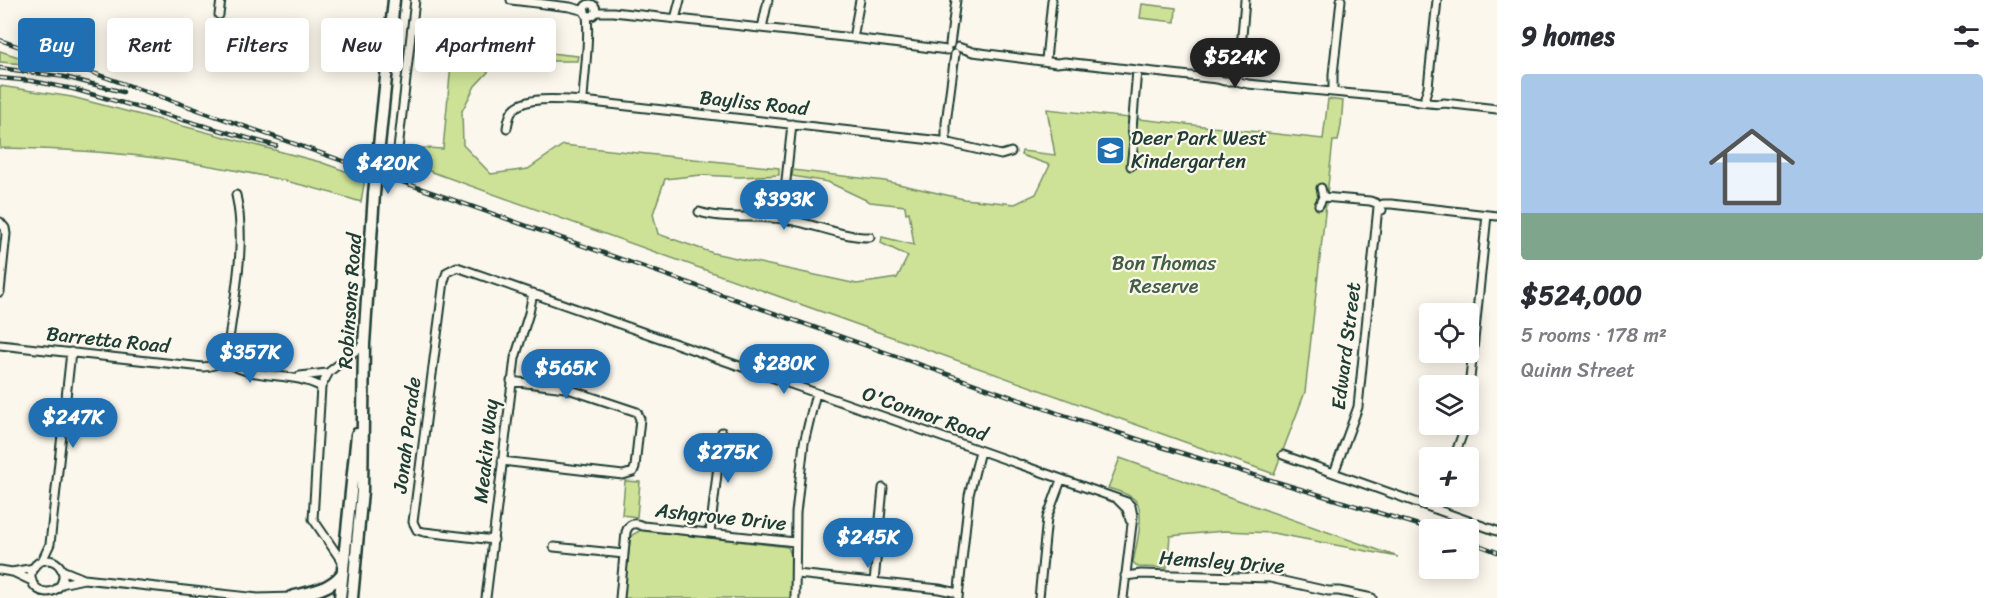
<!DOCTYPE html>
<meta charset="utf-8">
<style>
:root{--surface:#fff;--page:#f7f7f7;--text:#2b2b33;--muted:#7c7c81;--accent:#1f6fb2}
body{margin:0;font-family:Sriracha,sans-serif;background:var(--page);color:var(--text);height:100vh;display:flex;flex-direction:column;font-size:22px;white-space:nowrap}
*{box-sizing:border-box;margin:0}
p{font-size:20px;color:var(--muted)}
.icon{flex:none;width:33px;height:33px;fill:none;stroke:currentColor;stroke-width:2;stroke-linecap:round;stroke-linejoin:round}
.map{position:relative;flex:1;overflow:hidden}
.drawer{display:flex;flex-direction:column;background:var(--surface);width:510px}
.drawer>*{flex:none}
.guide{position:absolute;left:18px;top:18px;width:570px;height:54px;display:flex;gap:12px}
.controls{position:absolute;left:1419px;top:303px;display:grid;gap:12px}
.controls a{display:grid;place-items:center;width:60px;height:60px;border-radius:6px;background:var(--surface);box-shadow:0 3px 15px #0003;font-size:30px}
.price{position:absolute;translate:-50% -51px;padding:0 14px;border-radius:21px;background:var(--accent);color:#fff;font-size:20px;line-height:39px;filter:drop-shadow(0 2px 3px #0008)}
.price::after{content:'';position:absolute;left:50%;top:36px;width:18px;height:14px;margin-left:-9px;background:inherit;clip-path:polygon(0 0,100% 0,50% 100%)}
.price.active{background:#222;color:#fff}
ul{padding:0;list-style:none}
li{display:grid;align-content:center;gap:12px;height:318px;padding:0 24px}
li span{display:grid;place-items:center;height:186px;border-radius:6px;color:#555}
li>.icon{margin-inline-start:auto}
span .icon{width:108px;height:108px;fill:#fffc;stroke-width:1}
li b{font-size:26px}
h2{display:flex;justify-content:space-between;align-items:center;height:72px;padding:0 24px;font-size:26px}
.chip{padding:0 21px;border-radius:6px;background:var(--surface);box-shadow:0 3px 15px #0003;font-size:21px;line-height:54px}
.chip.active{background:var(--accent);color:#fff}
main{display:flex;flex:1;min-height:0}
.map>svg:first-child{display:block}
</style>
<main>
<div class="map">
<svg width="1497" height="598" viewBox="0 0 1497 598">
<rect width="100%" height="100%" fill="#fbf7ec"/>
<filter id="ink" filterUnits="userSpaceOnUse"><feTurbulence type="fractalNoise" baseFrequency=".0167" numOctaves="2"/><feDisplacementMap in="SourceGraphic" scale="12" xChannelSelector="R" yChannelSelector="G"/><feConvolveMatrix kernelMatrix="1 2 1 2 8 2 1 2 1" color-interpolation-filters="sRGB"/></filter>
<g filter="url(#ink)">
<!-- green -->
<path fill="#cde297" stroke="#769066" stroke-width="1.5" d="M1142,4L1176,8L1175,22L1140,18Z
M453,43L578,56L577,61H511L490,70L475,86L462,111L463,145L491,174L528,169L563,145L779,168V175L740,177L701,175L665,179L653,214L658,234L713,253L857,284L897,278L908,256L881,243L882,237L914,245L909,212L906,213L905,206L870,202L828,182L792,176L793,170L885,181L964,199L1015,204L1036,194L1050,165L1021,155L1022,151L1055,155L1047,109L1323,139L1328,99L1343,101L1341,126L1338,141H1333L1305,392L1274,474L407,163L408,147L443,149Z
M0,51L37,63L36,65L0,62Z
M0,86L72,97L320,162L365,178L361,202C245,165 122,149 0,148Z
M1120,458L1398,557L1273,533L1224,531L1170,536L1167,568L1138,567L1133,562C1136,547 1146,511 1135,500C1128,493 1117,491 1108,488Z
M625,481L640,482L637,517L622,515Z
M641,530L788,547L791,555L792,598H624L630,539L632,535Z"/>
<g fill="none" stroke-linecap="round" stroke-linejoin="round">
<defs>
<path id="street" d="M511,0L570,7L585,11
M584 10a6 6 0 1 1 12 0a6 6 0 1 1-12 0Z
M596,12H613L853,38L947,50
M219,15L221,0
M675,19L680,0
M762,28L768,0
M853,38L860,0
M950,44L956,0
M958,47L973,52L1057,63L1065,62L1217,79L1224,81H1236L1248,84L1408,99C1414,102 1438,105 1444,103L1497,109
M1046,60L1052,0
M1236,81L1239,72L1245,0
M1333,91V74L1341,0
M583,101C584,72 590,43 587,15
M1426,101L1425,97L1428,87L1437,0
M507,128C508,122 509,115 513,110C526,95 565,100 583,101L941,141L1001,155L1011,152
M946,142V123L955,54
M405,154L398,149L415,0
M1131,166L1134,141L1132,129L1137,70
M1323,197L1370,201L1376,203L1382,210
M1319,205L1323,197L1321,188
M699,212C725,220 755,215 783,219C809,222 845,238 870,237
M782,218L792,124
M0,222L5,228L6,234L0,292
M0,345L203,367C218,366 225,361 228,347C234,297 247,244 236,195
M223,359C250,382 291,370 321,387
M300,376L327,373
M1468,398L1487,215
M1283,455L1497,531
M1454,458L1466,424
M502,461L623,475L633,472L635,467L640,419L637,412L565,388L511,381
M1334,473L1358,407L1378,207L1383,204H1391L1497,216
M1118,500L1127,509L1130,520
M1436,509L1441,496
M710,533L722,432
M494,540L424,532L417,530L413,522L444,281L447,272L457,267L1127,502L1131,506L1133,516L1123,598
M554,547L624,554
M31 576a16 16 0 1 1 32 0a16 16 0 1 1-32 0Z
M42,561L50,544L71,352
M343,563L313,519L321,387L329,372L364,344
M0,570L12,572L34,568
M62,570L84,579
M13,572L32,581
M797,574L939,589L958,593
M1125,576L1141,574L1270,578L1328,591H1339L1372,598
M874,582L883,488
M61,584L84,579L258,598
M257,598L294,597
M486,598L515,358L529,313L533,293
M620,598L626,532C629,523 635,522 643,526L795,542
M795,598L796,513L804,443L816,393
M958,598L969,495L980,451
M1039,598L1047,518L1061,480"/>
<path id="secondary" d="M291,597C310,592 329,590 342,574
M340,598L357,434
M352,598L362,491L364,344L374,194L394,0"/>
</defs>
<!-- street casing -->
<use href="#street" stroke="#1f3d34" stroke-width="11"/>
<!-- secondary casing -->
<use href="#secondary" stroke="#1f3d34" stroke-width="15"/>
<!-- street -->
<use href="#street" stroke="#fbf7ec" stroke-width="7"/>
<!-- secondary -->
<use href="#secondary" stroke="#fbf7ec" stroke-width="10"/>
<defs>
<path id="rail" d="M0,40L1060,414L1162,447L1435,530
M0,68L65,77L123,92
M0,78L32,81L73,89L276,146
M1468,541L1497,552"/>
</defs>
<!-- rail casing -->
<use href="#rail" stroke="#1f3d34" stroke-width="4.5"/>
<!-- rail -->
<use href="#rail" stroke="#fbf7ec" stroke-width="2" stroke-dasharray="7" stroke-linecap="butt"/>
</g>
</g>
<!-- icons -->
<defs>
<symbol id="school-square" viewBox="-11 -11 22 22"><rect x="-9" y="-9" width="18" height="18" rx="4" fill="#1f6fb2" stroke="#fbf7ec"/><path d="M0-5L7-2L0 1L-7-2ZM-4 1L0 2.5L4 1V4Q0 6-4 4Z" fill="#fff"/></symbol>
</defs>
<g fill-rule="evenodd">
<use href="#school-square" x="1094" y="134" width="33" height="33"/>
</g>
<g text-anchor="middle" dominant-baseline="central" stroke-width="4.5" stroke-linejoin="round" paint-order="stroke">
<!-- street labels -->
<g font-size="20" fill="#1f3d34" stroke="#fbf7ec">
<text transform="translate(754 103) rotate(6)">Bayliss Road</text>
<text transform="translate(350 301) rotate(-86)">Robinsons Road</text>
<text transform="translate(108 340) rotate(6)">Barretta Road</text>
<text transform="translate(1346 346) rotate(-83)">Edward Street</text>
<text transform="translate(925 414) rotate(19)">O'Connor Road</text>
<text transform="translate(407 435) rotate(-83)">Jonah Parade</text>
<text transform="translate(486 451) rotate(-84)">Meakin Way</text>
<text transform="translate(721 517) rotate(6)">Ashgrove Drive</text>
<text transform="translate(1222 562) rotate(4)">Hemsley Drive</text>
</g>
<!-- poi labels -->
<g font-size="20" fill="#1f3d34" stroke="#fbf7ec" text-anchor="start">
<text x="1131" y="138">Deer Park West<tspan x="1131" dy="23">Kindergarten</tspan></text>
</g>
<!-- park labels -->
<g font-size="20" fill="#425e48" stroke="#fbf7ec">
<text x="1164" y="263">Bon Thomas<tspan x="1164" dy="23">Reserve</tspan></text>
</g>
</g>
</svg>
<div class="controls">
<a><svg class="icon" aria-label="locate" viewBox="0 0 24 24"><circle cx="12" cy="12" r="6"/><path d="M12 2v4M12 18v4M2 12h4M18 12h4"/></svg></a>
<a><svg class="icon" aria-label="layers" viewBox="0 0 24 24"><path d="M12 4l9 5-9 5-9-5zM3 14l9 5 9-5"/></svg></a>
<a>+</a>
<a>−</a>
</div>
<b class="price active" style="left:1235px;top:89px">$524K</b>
<b class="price" style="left:388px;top:195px">$420K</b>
<b class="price" style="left:784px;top:231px">$393K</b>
<b class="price" style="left:250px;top:384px">$357K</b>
<b class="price" style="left:784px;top:395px">$280K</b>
<b class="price" style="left:566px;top:400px">$565K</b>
<b class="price" style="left:73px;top:449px">$247K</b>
<b class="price" style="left:728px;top:484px">$275K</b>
<b class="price" style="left:868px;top:569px">$245K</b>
<div class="guide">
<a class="chip active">Buy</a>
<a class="chip">Rent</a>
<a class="chip">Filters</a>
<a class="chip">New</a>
<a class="chip">Apartment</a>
</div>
</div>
<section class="drawer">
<h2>9 homes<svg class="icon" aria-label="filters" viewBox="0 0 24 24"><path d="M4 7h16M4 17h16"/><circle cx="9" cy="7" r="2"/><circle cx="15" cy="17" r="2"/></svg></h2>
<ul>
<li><span style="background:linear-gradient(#a9c7e8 75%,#7fa58c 0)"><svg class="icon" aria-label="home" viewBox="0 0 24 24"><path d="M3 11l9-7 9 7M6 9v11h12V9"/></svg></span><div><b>$524,000</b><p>5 rooms · 178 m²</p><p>Quinn Street</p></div></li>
</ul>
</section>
</main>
